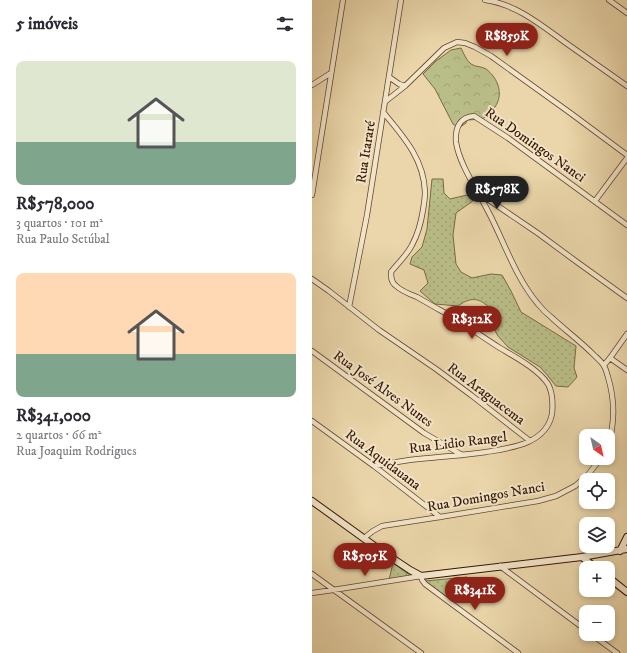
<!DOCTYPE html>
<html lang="pt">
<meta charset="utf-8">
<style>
:root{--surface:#fff;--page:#f2f2f3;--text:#2b2b33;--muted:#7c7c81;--accent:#8f2418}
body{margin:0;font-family:"IM FELL DW Pica",serif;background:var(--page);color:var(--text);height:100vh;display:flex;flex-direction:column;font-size:15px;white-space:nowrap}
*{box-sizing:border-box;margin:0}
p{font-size:13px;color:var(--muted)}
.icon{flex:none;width:22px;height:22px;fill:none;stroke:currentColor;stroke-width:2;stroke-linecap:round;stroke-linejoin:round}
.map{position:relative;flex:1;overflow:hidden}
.details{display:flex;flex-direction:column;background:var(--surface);width:312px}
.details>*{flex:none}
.needle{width:26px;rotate:146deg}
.buttons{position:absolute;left:267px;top:429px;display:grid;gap:8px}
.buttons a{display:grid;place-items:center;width:36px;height:36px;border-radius:8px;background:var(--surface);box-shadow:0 2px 6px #0003;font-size:20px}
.price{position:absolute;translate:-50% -34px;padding:0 9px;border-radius:14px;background:var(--accent);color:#fff;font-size:13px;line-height:26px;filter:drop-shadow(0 1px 2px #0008)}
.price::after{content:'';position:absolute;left:50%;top:24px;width:12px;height:9px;margin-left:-6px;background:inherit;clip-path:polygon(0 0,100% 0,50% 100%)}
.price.on{background:#222;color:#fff}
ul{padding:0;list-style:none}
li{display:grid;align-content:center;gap:8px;height:212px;padding:0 16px}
li span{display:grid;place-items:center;height:124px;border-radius:8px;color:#555}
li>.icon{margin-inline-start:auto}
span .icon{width:72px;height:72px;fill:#fffc;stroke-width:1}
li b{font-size:17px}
h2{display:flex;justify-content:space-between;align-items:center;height:48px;padding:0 16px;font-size:17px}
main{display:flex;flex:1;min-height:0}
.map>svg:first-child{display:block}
</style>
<main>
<section class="details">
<h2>5 imóveis<svg class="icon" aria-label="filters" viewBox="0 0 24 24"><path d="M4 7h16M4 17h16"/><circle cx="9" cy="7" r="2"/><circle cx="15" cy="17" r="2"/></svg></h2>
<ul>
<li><span style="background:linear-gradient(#dfe7d0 65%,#7fa58c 0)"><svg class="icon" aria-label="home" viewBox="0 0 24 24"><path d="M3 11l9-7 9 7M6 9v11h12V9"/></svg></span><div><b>R$578,000</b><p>3 quartos · 101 m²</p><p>Rua Paulo Setúbal</p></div></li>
<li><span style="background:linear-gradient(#ffd9b3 65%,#7fa58c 0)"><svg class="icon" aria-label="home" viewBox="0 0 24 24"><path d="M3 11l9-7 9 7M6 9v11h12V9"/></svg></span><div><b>R$341,000</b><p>2 quartos · 66 m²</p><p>Rua Joaquim Rodrigues</p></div></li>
</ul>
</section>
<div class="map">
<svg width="315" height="653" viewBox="0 0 315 653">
<defs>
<pattern id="grass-dots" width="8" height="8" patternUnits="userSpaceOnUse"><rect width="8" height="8" fill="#b9bd87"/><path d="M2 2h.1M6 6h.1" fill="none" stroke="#a0a273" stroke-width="1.8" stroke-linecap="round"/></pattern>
<pattern id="forest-crowns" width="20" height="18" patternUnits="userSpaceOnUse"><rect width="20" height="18" fill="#b9bd87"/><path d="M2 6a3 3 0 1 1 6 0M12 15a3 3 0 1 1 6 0" fill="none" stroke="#a0a273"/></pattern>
</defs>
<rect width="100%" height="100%" fill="#ead6aa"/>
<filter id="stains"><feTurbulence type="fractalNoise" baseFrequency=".005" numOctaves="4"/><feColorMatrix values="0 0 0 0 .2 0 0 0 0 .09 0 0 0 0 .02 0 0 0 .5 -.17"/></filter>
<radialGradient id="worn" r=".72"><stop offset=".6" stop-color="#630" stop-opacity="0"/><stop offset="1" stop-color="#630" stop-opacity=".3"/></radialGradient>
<!-- grass -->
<path fill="url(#grass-dots)" stroke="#786a45" d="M120,179H131L132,193L138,199L155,195L165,198L144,213L141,235L144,264L149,272L160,278L179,274L190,275L199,291L209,312L264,346L262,368L265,377L256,387L244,386L236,376L228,367L196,347L186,336L180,325L181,311C169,299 161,295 146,306L123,304L108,291L116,283L112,270L98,264L100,257L110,247L115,229Z
M81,563L99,576L77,580Z
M155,577L139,600L113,581Z"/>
<!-- forest -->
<path fill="url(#forest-crowns)" stroke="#786a45" d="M149,48C152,54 154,60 159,64C163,67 169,66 174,69C186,78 192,94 183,107C174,120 171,119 155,120L154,123L147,128L141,124L123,89L111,74L124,61L139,50Z"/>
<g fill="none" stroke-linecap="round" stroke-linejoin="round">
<defs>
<path id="street" d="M173,0C204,4 229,25 254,43C274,57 295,72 315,86
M297,0L315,13
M77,77L87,84L93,86
M0,85L19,73
M74,101L93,86L132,48L145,42L153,43L163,47L179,56L257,112L315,155
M168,194L227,234L265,262L315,298
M0,195L31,0
M283,201L315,158
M0,279L17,291L67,330L124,369L159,395L218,441
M37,307L55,215L89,0
M0,351L112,433L150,455
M298,358L315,370
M292,365L298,358L315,334
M0,421L62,466L128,517
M296,446C303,423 303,400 296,377C295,374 294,369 292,366C290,362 285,358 282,355C268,341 253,330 239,317C234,313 230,309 226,304C204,278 193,244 177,213C167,193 147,164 144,142C143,129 147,117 162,116L196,138L315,225
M62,466C80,463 98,459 117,458C136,456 155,455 174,452C199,448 234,444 240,414C241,404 241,393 236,384C226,369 203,357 188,348C167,335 148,320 126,309C119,305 112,301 105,297C97,294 89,291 83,285C79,282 79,277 79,272C86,263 95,255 100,245C106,234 109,223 111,210C112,204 113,198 113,192C112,159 91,136 71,112
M52,538L61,531L70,526L128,517L226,501L244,496L263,486L275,476L289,458
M188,566L274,630
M0,574L109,653
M0,593L21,590L109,576L110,580L113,584L206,653
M279,634L305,653"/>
<path id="secondary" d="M0,501L68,550L98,570L109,576L270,557L315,549
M308,551L315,537
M270,557L284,568
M296,577L315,592"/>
</defs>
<!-- street casing -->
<use href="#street" stroke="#63462d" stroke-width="6"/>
<!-- secondary casing -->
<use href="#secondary" stroke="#361603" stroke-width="8"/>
<!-- street -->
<use href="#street" stroke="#f1e4c8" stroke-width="4.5"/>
<!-- secondary -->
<use href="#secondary" stroke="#f1e4c8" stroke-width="6"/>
</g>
<g text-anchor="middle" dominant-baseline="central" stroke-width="4" stroke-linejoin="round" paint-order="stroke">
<!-- street labels -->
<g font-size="14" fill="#361603" stroke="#f1e4c8">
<text transform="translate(223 145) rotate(35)">Rua Domingos Nanci</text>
<text transform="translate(54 152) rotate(-81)">Rua Itararé</text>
<text transform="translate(71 389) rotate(36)">Rua José Alves Nunes</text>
<text transform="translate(174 394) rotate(37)">Rua Araguacema</text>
<text transform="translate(146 443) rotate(-7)">Rua Lidio Rangel</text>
<text transform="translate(71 460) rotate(37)">Rua Aquidauana</text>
<text transform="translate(174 497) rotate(-10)">Rua Domingos Nanci</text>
</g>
</g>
<rect width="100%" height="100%" filter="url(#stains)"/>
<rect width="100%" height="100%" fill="url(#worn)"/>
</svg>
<div class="buttons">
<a><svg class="needle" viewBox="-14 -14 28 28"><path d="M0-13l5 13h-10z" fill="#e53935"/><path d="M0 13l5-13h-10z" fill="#7c7c81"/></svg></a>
<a><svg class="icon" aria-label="locate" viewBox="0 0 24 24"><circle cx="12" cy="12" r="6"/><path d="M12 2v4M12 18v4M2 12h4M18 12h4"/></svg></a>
<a><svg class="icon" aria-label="layers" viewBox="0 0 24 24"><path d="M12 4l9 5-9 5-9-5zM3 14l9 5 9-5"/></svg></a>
<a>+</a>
<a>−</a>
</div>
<b class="price" style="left:195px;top:57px">R$859K</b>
<b class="price on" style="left:185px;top:210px">R$578K</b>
<b class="price" style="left:160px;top:340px">R$312K</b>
<b class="price" style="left:53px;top:577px">R$505K</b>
<b class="price" style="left:163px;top:611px">R$341K</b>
</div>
</main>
